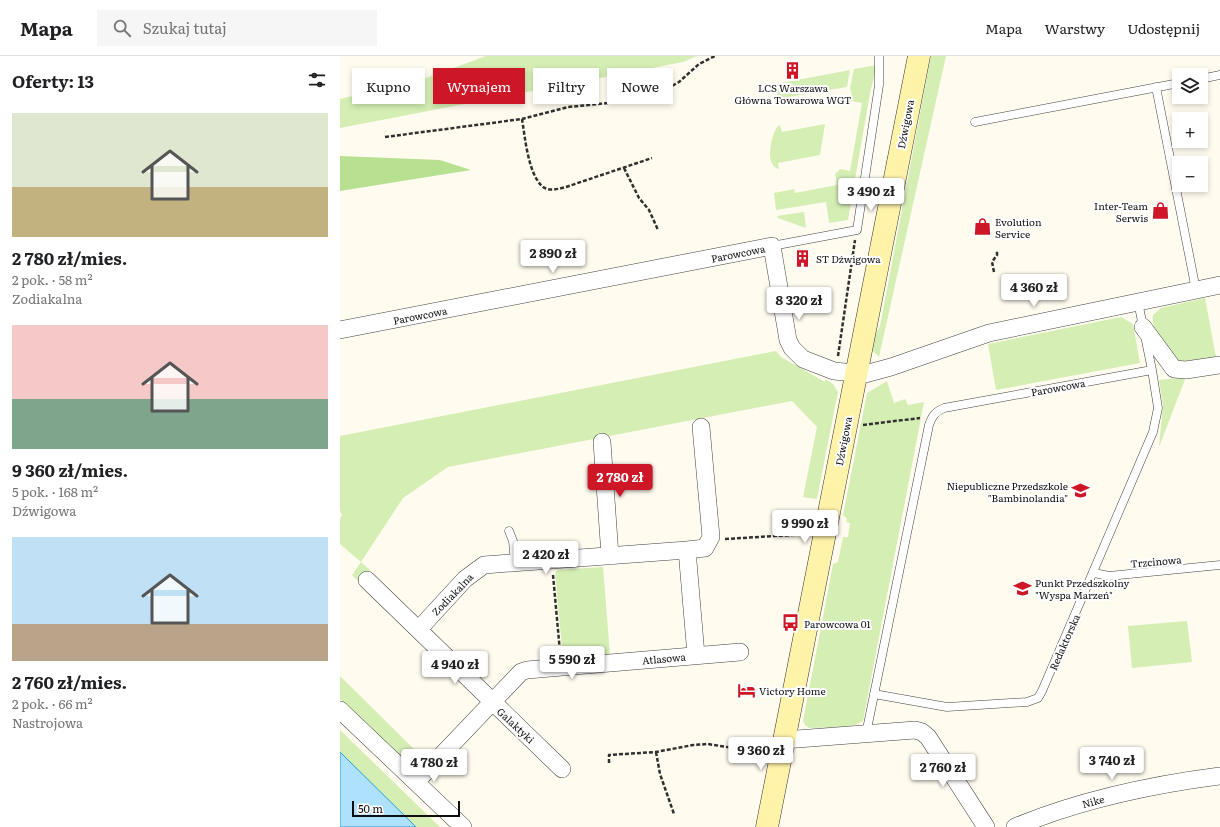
<!DOCTYPE html>
<html lang="pl">
<meta charset="utf-8">
<style>
:root{--surface:#fff;--page:#f6f6f6;--text:#202124;--muted:#757577;--line:#e0e0e0;--accent:#cd1726}
body{margin:0;font-family:Literata,serif;background:var(--page);color:var(--text);height:100vh;display:flex;flex-direction:column;font-size:15px;white-space:nowrap}
*{box-sizing:border-box;margin:0}
p{font-size:13px;color:var(--muted)}
.icon{flex:none;width:22px;height:22px;fill:none;stroke:currentColor;stroke-width:2;stroke-linecap:round;stroke-linejoin:round}
.map{position:relative;flex:1;overflow:hidden}
.panel{display:flex;flex-direction:column;background:var(--surface);width:340px}
.panel>*{flex:none}
.banner{position:absolute;left:12px;top:12px;width:380px;height:36px;display:flex;gap:8px}
.fabs{position:absolute;left:832px;top:12px;display:grid;gap:8px}
.fabs a{display:grid;place-items:center;width:36px;height:36px;border-radius:0px;background:var(--surface);box-shadow:0 2px 6px #0003;font-size:20px}
.scale{position:absolute;left:12px;bottom:10px;width:108px;box-sizing:border-box;padding-left:4px;border:2px solid #0e0e0e;border-top:0;font-size:11px;line-height:14px;white-space:nowrap;color:#0e0e0e;-webkit-text-stroke:3px #fff;paint-order:stroke}
.price{position:absolute;translate:-50% -34px;padding:0 9px;border-radius:4px;background:#fff;color:#222;font-size:13px;line-height:26px;filter:drop-shadow(0 1px 2px #0008)}
.price::after{content:'';position:absolute;left:50%;top:24px;width:12px;height:9px;margin-left:-6px;background:inherit;clip-path:polygon(0 0,100% 0,50% 100%)}
.price.selected{background:var(--accent);color:#fff}
ul{padding:0;list-style:none}
li{display:grid;align-content:center;gap:8px;height:212px;padding:0 12px}
li span{display:grid;place-items:center;height:124px;border-radius:0px;color:#555}
li>.icon{margin-inline-start:auto}
span .icon{width:72px;height:72px;fill:#fffc;stroke-width:1}
li b{font-size:17px}
h2{display:flex;justify-content:space-between;align-items:center;height:48px;padding:0 12px;font-size:17px}
.chip{padding:0 14px;border-radius:0px;background:var(--surface);box-shadow:0 2px 6px #0003;font-size:14px;line-height:36px}
.chip.selected{background:var(--accent);color:#fff}
header{display:flex;align-items:center;gap:24px;box-sizing:border-box;height:56px;padding:0 20px;background:var(--surface);border-bottom:1px solid var(--line)}
header strong{font-size:19px}
nav{display:flex;gap:22px;margin-inline-start:auto;font-size:14px}
.search{width:280px;height:36px;background:var(--page);display:flex;align-items:center;gap:10px;box-sizing:border-box;padding:0 14px;border-radius:0px;color:var(--muted);font-size:15px}
main{display:flex;flex:1;min-height:0}
.map>svg:first-child{display:block}
</style>
<header>
<strong>Mapa</strong>
<div class="search"><svg class="icon" aria-label="search" viewBox="0 0 24 24"><circle cx="10" cy="10" r="6"/><path d="M15 15l6 6"/></svg>Szukaj tutaj</div>
<nav><a>Mapa</a><a>Warstwy</a><a>Udostępnij</a></nav>
</header>
<main>
<section class="panel">
<h2>Oferty: 13<svg class="icon" aria-label="filters" viewBox="0 0 24 24"><path d="M4 7h16M4 17h16"/><circle cx="9" cy="7" r="2"/><circle cx="15" cy="17" r="2"/></svg></h2>
<ul>
<li><span style="background:linear-gradient(#dfe7d0 60%,#c2b280 0)"><svg class="icon" aria-label="home" viewBox="0 0 24 24"><path d="M3 11l9-7 9 7M6 9v11h12V9"/></svg></span><div><b>2 780 zł/mies.</b><p>2 pok. · 58 m²</p><p>Zodiakalna</p></div></li>
<li><span style="background:linear-gradient(#f6c9c9 60%,#7fa58c 0)"><svg class="icon" aria-label="home" viewBox="0 0 24 24"><path d="M3 11l9-7 9 7M6 9v11h12V9"/></svg></span><div><b>9 360 zł/mies.</b><p>5 pok. · 168 m²</p><p>Dźwigowa</p></div></li>
<li><span style="background:linear-gradient(#bfe0f5 70%,#b9a48a 0)"><svg class="icon" aria-label="home" viewBox="0 0 24 24"><path d="M3 11l9-7 9 7M6 9v11h12V9"/></svg></span><div><b>2 760 zł/mies.</b><p>2 pok. · 66 m²</p><p>Nastrojowa</p></div></li>
</ul>
</section>
<div class="map">
<svg width="880" height="771" viewBox="0 0 880 771">
<rect width="100%" height="100%" fill="#fffbef"/>
<!-- green -->
<path fill="#d4eeb4" d="M146,0H357L343,6L0,72V43L78,25Z
M591,0H606L539,301L532,294V286L540,270Z
M537,9L530,37L508,164L489,167L486,146L436,154L434,137L454,133L455,137L497,129L495,118L500,113L510,115L522,47L511,45L509,41L512,40L510,32L514,13Z
M510,14L507,31L448,41L449,48L442,47L438,43L436,28Z
M485,68L480,99L438,107L439,113C424,110 431,80 437,71L440,69L442,76Z
M464,156L466,172L438,162L437,160Z
M865,242L876,301L835,308C825,293 811,278 813,259L821,252Z
M781,261L793,268L800,307L656,334L648,288Z
M436,295L441,301L485,326V323L493,328L498,336L477,443L463,441L477,371L452,345L108,411L63,442L21,506L32,516L20,527L12,519L21,506L0,488V462L2,459L0,454V380Z
M846,321L819,391L823,349L819,324Z
M547,325L554,347L565,343L568,349L584,346L523,665C508,674 486,671 469,672L465,669L463,665L493,508L498,506L503,481H508L510,467L506,466L507,463L503,459L527,337Z
M263,511L270,599L225,603L223,602L215,517L217,514Z
M847,565L852,606L792,612L788,570Z
M0,620L86,705L77,711L68,709L0,643Z
M0,674L100,771H0Z"/>
<!-- forest -->
<path fill="#b8e091" d="M0,100L100,104L131,114L0,135Z"/>
<!-- water -->
<path fill="#aee2fc" stroke="#2d9cdb" d="M0,696L76,771H0Z"/>
<g fill="none" stroke-linecap="round" stroke-linejoin="round">
<defs>
<path id="service" d="M861,23L880,19
M816,31L856,234
M635,66L839,27
M432,190L517,174L539,29V0
M169,475L173,485L175,507
M754,517L769,520L880,509
M534,638L607,651L687,646L698,642L702,635L813,376L818,352L812,314
M526,678L589,369C592,360 595,356 604,352L812,314L798,246"/>
<path id="minor" d="M803,271L834,313L846,314L880,309
M0,274L432,190L448,284L452,292L463,303L494,315L525,318L551,311L649,277L880,229
M262,386L270,500
M27,524L222,713
M79,573L125,523L144,509L347,494
M356,599L347,494L365,492L371,481L361,371
M0,654L123,771
M444,684L575,674L582,676L588,681L646,771
M76,726L181,616L187,614L400,596
M675,771C740,744 810,729 880,720"/>
<path id="secondary" d="M427,771L579,0"/>
</defs>
<!-- service casing -->
<use href="#service" stroke="#414141" stroke-width="9"/>
<!-- minor casing -->
<use href="#minor" stroke="#414141" stroke-width="18"/>
<!-- secondary casing -->
<use href="#secondary" stroke="#303030" stroke-width="23"/>
<!-- path -->
<path stroke="#303030" stroke-width="2.5" stroke-dasharray="4 2" stroke-linecap="butt" d="M182,63C185,81 188,117 202,130C208,136 218,133 226,131L312,102
M45,81L182,63L228,51L309,43L339,26L359,8L375,0
M284,112L299,142L309,154L318,174
M654,216L652,206L657,199V194
M498,300L515,184
M523,369L580,362
M385,483L468,478
M213,519L220,596
M316,696L320,718L334,758
M269,707V699L316,696L353,689L368,688L424,697"/>
<!-- service -->
<use href="#service" stroke="#fff" stroke-width="8"/>
<!-- minor -->
<use href="#minor" stroke="#fff" stroke-width="17"/>
<!-- secondary -->
<use href="#secondary" stroke="#fff3aa" stroke-width="22"/>
</g>
<!-- icons -->
<defs>
<symbol id="building-bare" viewBox="-9 -9 18 18"><path d="M-4-6H4V6H1V3H-1V6H-4ZM-2.5-4.3h1.7v1.8h-1.7ZM.8-4.3h1.7v1.8H.8ZM-2.5-1h1.7V.8h-1.7ZM.8-1h1.7V.8H.8Z" fill="#cd1726" stroke="#fff" stroke-width="2.5" paint-order="stroke"/></symbol>
<symbol id="shop-bare" viewBox="-9 -9 18 18"><path d="M-5-2.5h2.3a2.7 3.5 0 0 1 5.4 0H5L5.5 6h-11ZM-1.5-2.5h3a1.5 2.3 0 0 0-3 0Z" fill="#cd1726" stroke="#fff" stroke-width="2.5" paint-order="stroke"/></symbol>
<symbol id="school-bare" viewBox="-9 -9 18 18"><path d="M0-5L7-2L0 1L-7-2ZM-4 1L0 2.5L4 1V4Q0 6-4 4Z" fill="#cd1726" stroke="#fff" stroke-width="2.5" paint-order="stroke"/></symbol>
<symbol id="bus-bare" viewBox="-9 -9 18 18"><path d="M-5-6H5V4H4V6H2V4H-2V6H-4V4H-5ZM-3.5-4V0h7V-4ZM-3.5 1.2v1.5H-2V1.2ZM2 1.2v1.5H3.5V1.2Z" fill="#cd1726" stroke="#fff" stroke-width="2.5" paint-order="stroke"/></symbol>
<symbol id="hotel-bare" viewBox="-9 -9 18 18"><path d="M-6-4.5h1.5V1H6V5H4.5V3h-9V5H-6ZM-4 0a1.8 1.8 0 1 1 3.6 0ZM.5 0V-2.5h3Q6-2.5 6 0Z" fill="#cd1726" stroke="#fff" stroke-width="2.5" paint-order="stroke"/></symbol>
</defs>
<g fill-rule="evenodd">
<use href="#building-bare" x="440" y="2" width="25" height="25"/>
<use href="#shop-bare" x="808" y="142" width="25" height="25"/>
<use href="#shop-bare" x="630" y="158" width="25" height="25"/>
<use href="#building-bare" x="450" y="190" width="25" height="25"/>
<use href="#school-bare" x="728" y="422" width="25" height="25"/>
<use href="#school-bare" x="670" y="520" width="25" height="25"/>
<use href="#bus-bare" x="438" y="554" width="25" height="25"/>
<use href="#hotel-bare" x="394" y="622" width="25" height="25"/>
</g>
<g text-anchor="middle" dominant-baseline="central" stroke-width="4" stroke-linejoin="round" paint-order="stroke">
<!-- poi labels -->
<g font-size="10" fill="#0e0e0e" stroke="#fff" text-anchor="start">
<text x="453" y="31" text-anchor="middle">LCS Warszawa<tspan x="453" dy="12">Główna Towarowa WGT</tspan></text>
<text x="808" y="149" text-anchor="end">Inter-Team<tspan x="808" dy="12">Serwis</tspan></text>
<text x="655" y="165">Evolution<tspan x="655" dy="12">Service</tspan></text>
<text x="476" y="202">ST Dźwigowa</text>
<text x="728" y="429" text-anchor="end">Niepubliczne Przedszkole<tspan x="728" dy="12">"Bambinolandia"</tspan></text>
<text x="695" y="526">Punkt Przedszkolny<tspan x="695" dy="12">"Wyspa Marzeń"</tspan></text>
<text x="464" y="567">Parowcowa 01</text>
<text x="419" y="634">Victory Home</text>
</g>
<!-- street labels -->
<g font-size="10" fill="#0e0e0e" stroke="#fff">
<text transform="translate(565 68) rotate(-79)">Dźwigowa</text>
<text transform="translate(398 197) rotate(-11)">Parowcowa</text>
<text transform="translate(80 259) rotate(-11)">Parowcowa</text>
<text transform="translate(718 331) rotate(-10)">Parowcowa</text>
<text transform="translate(503 385) rotate(-79)">Dźwigowa</text>
<text transform="translate(816 505) rotate(-5)">Trzcinowa</text>
<text transform="translate(112 538) rotate(-46)">Zodiakalna</text>
<text transform="translate(724 586) rotate(-66)">Redaktorska</text>
<text transform="translate(324 602) rotate(-5)">Atlasowa</text>
<text transform="translate(176 669) rotate(43)">Galaktyki</text>
<text transform="translate(753 745) rotate(-15)">Nike</text>
</g>
</g>
</svg>
<div class="fabs">
<a><svg class="icon" aria-label="layers" viewBox="0 0 24 24"><path d="M12 4l9 5-9 5-9-5zM3 14l9 5 9-5"/></svg></a>
<a>+</a>
<a>−</a>
</div>
<div class="scale">50 m</div>
<b class="price" style="left:531px;top:156px">3 490 zł</b>
<b class="price" style="left:213px;top:218px">2 890 zł</b>
<b class="price" style="left:694px;top:252px">4 360 zł</b>
<b class="price" style="left:459px;top:265px">8 320 zł</b>
<b class="price selected" style="left:280px;top:442px">2 780 zł</b>
<b class="price" style="left:465px;top:488px">9 990 zł</b>
<b class="price" style="left:206px;top:519px">2 420 zł</b>
<b class="price" style="left:232px;top:624px">5 590 zł</b>
<b class="price" style="left:115px;top:629px">4 940 zł</b>
<b class="price" style="left:421px;top:715px">9 360 zł</b>
<b class="price" style="left:772px;top:725px">3 740 zł</b>
<b class="price" style="left:94px;top:727px">4 780 zł</b>
<b class="price" style="left:603px;top:732px">2 760 zł</b>
<div class="banner">
<a class="chip">Kupno</a>
<a class="chip selected">Wynajem</a>
<a class="chip">Filtry</a>
<a class="chip">Nowe</a>
</div>
</div>
</main>
